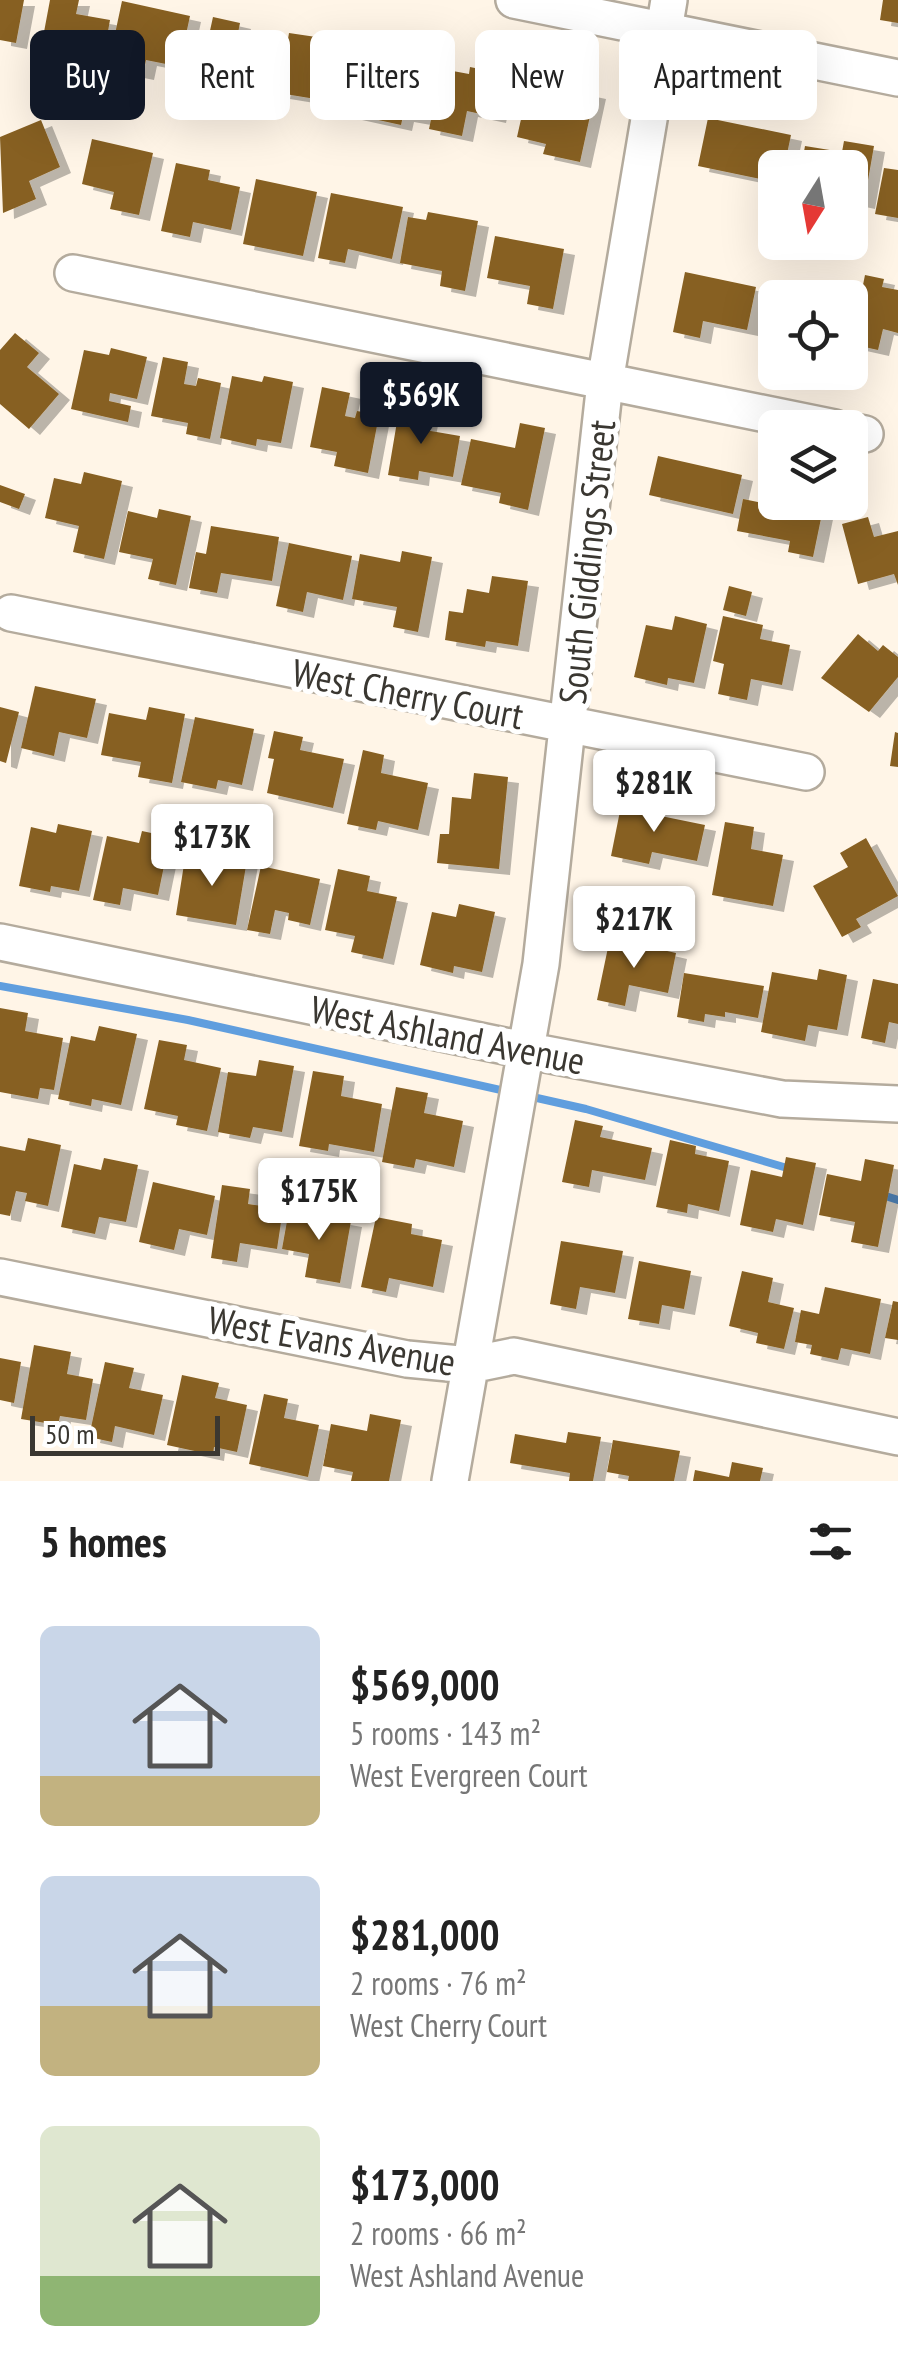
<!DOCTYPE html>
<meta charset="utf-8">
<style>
:root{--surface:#fff;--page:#f2f2f2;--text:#222;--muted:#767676;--accent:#111827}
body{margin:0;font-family:"PT Sans Narrow",sans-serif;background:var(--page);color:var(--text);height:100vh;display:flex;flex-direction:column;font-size:38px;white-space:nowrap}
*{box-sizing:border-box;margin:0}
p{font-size:32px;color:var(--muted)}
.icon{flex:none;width:55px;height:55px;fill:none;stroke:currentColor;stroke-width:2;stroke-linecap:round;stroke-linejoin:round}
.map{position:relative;height:1481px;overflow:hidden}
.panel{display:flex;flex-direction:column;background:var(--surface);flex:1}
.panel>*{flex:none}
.hud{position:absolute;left:30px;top:30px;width:840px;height:90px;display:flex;gap:20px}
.needle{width:65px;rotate:191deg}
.buttons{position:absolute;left:758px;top:150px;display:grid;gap:20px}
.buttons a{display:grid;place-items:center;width:110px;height:110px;border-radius:15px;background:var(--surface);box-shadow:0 10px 40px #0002;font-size:50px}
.scale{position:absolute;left:30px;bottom:25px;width:190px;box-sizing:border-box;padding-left:10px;border:5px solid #3a3731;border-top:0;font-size:28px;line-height:35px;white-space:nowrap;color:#3a3731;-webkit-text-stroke:8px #fff;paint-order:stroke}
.price{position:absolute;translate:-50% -85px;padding:0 22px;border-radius:10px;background:#fff;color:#222;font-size:32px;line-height:65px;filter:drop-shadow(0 2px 5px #0008)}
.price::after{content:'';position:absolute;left:50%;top:60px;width:30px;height:22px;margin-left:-15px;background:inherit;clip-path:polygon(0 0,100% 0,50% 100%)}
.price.active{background:var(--accent);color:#fff}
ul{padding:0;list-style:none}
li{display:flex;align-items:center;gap:30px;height:250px;padding:0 40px}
li span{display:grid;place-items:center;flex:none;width:280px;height:200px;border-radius:15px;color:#555}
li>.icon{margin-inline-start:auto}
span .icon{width:120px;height:120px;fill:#fffc;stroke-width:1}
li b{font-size:42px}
h2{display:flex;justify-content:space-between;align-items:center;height:120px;padding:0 40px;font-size:42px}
.tag{padding:0 35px;border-radius:15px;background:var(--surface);box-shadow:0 10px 40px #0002;font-size:35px;line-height:90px}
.tag.active{background:var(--accent);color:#fff}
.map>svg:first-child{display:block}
</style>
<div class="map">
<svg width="898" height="1481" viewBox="0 0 898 1481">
<defs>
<filter id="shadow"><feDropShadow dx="11" dy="6" stdDeviation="0" flood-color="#0004"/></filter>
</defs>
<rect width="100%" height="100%" fill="#fff5e7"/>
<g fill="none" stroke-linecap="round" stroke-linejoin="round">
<!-- stream -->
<path stroke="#609ede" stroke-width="8" d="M0,986L188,1020L510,1092
M528,1096L586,1109L794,1170
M879,1194L898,1200"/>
</g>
<!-- building -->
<path fill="#876022" filter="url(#shadow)" d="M0,0H24L16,43L0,40Z
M50,0H79L76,14L110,20L103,59L41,48Z
M883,0H898V23L880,20Z
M122,1L190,16L185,39L176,38L171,65L146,60L143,74L108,67Z
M213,17L240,23L236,43L271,51L262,90L200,76Z
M289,33L316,37L313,57L347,63L340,103L279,93Z
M365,46L394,52L391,69L428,78L420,119L403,116L401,125L351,114Z
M470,67L504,74L495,117L467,111L462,136L429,129L442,69L469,74Z
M566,87L595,93L580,162L543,154L546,144L517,137L526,97L561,104Z
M708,118L791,135L784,168H775V182L698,166Z
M41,120L60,167L29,181L36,199L3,213L0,137Z
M92,139L153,153L139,215L110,209L114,192L82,184Z
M844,141L874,146L864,203L850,200V168H801L805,146L842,152Z
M176,163L210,170L208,180L240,187L231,230L193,222L190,237L161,231Z
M884,168L898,170V218L875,214Z
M256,179L317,192L303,256L243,244Z
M331,193L403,207L392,259L348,249L345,263L318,258Z
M428,212L478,221L465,291L440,286L442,271L400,263L408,217L426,220Z
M495,236L564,249L553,309L527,304L530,286L487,278Z
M685,272L756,287L747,330L703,321L700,338L673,332Z
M865,275L884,279L882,287L898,290V333L883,329L878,350L851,344Z
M829,287L848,291L847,298H827Z
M782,288L824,296V298H780Z
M15,333L39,353L27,367L59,394L29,429L0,404V350Z
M111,348L147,357L137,399L110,393L109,401L131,406L128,422L71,409L84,350L109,355Z
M163,357L188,362L184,384L196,386L198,378L221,383L210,439L186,434L188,423L151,416Z
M232,376L262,382L264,376L293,382L281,443L257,439L256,446L220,438Z
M322,387L350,393L345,416L355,418L357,411L379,415L368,473L334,466L337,452L310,447Z
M400,404L429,409L425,430L460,436L453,477L419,471L418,480L388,475Z
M520,423L545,428L528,510L499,503L501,493L461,485L471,439L515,448Z
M658,456L742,475L733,514L649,495Z
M84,472L122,481L104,559L73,552L79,526L45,518L54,478L81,484Z
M0,485L25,494L19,509L0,502Z
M743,499L797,510L798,502L824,504L813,557L788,552L790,541L737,531Z
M159,509L191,516L176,585L148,579L153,559L119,552L128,511L157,518Z
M868,517L874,537L898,531V585L894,574L858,584L842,524Z
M211,526L279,537L272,581L221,573L217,593L189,588L196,552L206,554Z
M289,543L352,556L343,600L307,592L303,612L276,606Z
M402,551L432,557L418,632L393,627L397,607L352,599L360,554L400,562Z
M492,576L528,581L518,646L486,641L485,647L445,640L449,611L463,613L467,589L489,593Z
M729,586L752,592L746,616L723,610Z
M675,616L707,624L694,683L668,678L667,685L634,677L646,625L672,630Z
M723,616L763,625L760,639L790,645L782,685L751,679L747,700L718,694L724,664L713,661Z
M858,634L878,651L883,645L898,657V677L869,712L821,678Z
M35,686L96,699L87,738L59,732L54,756L21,748Z
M0,707L19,712L6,763L0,761Z
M149,707L185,714L172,783L138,777L141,762L101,755L109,713L146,720Z
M195,717L254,729L242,785L218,780L216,789L181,782Z
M274,731L303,737L300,750L344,759L333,808L267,793L274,759L268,758Z
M895,732L898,733V767L890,766Z
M363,750L384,755L381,773L428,783L418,830L378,821L376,830L347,824Z
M474,773L508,777L499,869L437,863L440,834H449L452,797L471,799Z
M622,801L653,807L651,814L705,825L697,861L652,852L649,864L611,856Z
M725,822L754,827L751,849L783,855L773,906L712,895Z
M58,824L92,831L79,891L51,886L50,892L19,886L31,827L56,833Z
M142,831L170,837L158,895L123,888L120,905L93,900L107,836L139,843Z
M866,838L898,896L856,919L861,927L842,937L813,886L848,867L840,853Z
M213,854L247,860L236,925L176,915L185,858L211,862Z
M261,866L320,879L310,925L288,920L289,913L275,910L270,934L247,930Z
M338,869L370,876L367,891L397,897L383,959L351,952L355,936L325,930Z
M459,904L495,912L482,972L454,966L453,973L420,965L432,912L456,917Z
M610,938L676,953L668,993L629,985L625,1006L597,1000Z
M819,969L847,975L837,1030L808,1025L805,1041L761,1032L772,972L817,980Z
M684,973L764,986L758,1018L725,1012V1017L705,1014L704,1022L677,1017Z
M873,979L898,984V1024L889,1022L885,1043L861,1038Z
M0,1008L28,1013L25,1031L63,1038L54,1090L40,1088L38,1099L0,1092Z
M99,1026L137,1034L121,1105L92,1099L91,1106L58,1099L71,1036L95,1041Z
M159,1040L187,1045L184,1060L221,1068L207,1131L176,1125L178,1116L144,1109Z
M259,1060L294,1066L282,1132L253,1127L250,1138L218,1132L228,1072L256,1076Z
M313,1071L344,1076L341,1096L382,1104L374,1152L329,1144L328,1151L299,1146Z
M396,1087L428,1093L424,1113L463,1121L454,1167L416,1159L414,1168L382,1162Z
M575,1120L603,1126L600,1137L652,1148L645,1180L592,1170L589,1187L562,1182Z
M28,1138L61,1145L48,1206L25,1201L27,1193L16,1191L10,1216L0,1214V1146L25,1151Z
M670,1140L696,1146L695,1154L729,1161L719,1211L688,1204L687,1213L656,1207Z
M786,1157L816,1163L803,1225L776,1219L773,1232L740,1225L751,1170L782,1177Z
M104,1158L138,1165L126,1222L99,1217L95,1234L61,1227L74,1164L101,1170Z
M865,1159L894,1165L878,1247L851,1242L855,1222L819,1215L827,1174L861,1181Z
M153,1182L215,1196L207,1235L179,1229L174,1250L139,1242Z
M222,1185L250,1189L248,1204L283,1209L277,1249L240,1243L237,1262L211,1258Z
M289,1210L351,1221L340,1283L305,1277L309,1254L282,1249Z
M376,1217L412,1224L411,1234L442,1240L433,1287L389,1278L386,1292L361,1287Z
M561,1241L623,1251L615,1293L580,1287L576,1309L550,1304Z
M639,1261L691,1271L684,1309L662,1305L659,1324L628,1319Z
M742,1271L773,1278L768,1302L794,1308L784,1349L756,1343L758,1333L729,1326Z
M825,1287L881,1299L870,1354L841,1348L838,1360L810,1354L812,1345L795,1342L801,1310L819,1314Z
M893,1301L898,1302V1340L885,1338Z
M34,1345L71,1352L67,1374L93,1379L86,1420L60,1416L58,1425L21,1419Z
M0,1358L21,1362L14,1403L0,1400Z
M105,1362L134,1368L129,1388L163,1395L154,1435L115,1426L112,1442L89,1437Z
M182,1375L219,1383L215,1398L247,1405L237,1452L214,1447L213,1455L167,1445Z
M264,1394L288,1399L284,1418L319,1425L308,1477L249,1464Z
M370,1414L401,1420L389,1481H351L353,1472L323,1466L331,1424L367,1431Z
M568,1432L601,1437L593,1481H569L570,1473L510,1463L515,1434L566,1443Z
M613,1440L680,1451L674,1481H628L629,1476L607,1472Z
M732,1462L763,1468L760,1481H693L695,1470L729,1477Z"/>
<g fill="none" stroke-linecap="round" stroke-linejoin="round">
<defs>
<path id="minor" d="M514,0L898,78
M73,273L835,428
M850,431L865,434
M11,613L806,772
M0,942L524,1050L782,1099L898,1104
M0,1277L407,1359L470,1365L514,1356L898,1437
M450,1481L541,964L605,382L669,0"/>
</defs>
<!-- minor casing -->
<use href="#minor" stroke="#b4ab9d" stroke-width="40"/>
<!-- minor -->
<use href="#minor" stroke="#fff" stroke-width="35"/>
</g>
<g text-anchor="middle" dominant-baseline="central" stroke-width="10" stroke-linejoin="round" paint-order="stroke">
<!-- street labels -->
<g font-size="38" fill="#3a3731" stroke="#fff">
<text transform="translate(586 562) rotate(-84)">South Giddings Street</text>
<text transform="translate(408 693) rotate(11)">West Cherry Court</text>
<text transform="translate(448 1034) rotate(11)">West Ashland Avenue</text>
<text transform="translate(332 1340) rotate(10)">West Evans Avenue</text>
</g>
</g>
</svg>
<div class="buttons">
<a><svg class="needle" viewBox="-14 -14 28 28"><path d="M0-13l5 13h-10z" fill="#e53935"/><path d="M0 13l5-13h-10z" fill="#767676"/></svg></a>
<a><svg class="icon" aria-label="locate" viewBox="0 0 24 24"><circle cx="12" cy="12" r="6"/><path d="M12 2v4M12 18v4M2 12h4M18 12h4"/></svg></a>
<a><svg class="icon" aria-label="layers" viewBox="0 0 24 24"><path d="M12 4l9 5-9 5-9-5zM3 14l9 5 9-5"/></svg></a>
</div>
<div class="scale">50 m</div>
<b class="price active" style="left:421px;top:447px">$569K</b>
<b class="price" style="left:654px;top:835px">$281K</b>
<b class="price" style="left:212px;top:889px">$173K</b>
<b class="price" style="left:634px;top:971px">$217K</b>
<b class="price" style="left:319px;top:1243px">$175K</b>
<div class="hud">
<a class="tag active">Buy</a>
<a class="tag">Rent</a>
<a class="tag">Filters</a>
<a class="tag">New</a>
<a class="tag">Apartment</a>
</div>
</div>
<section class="panel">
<h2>5 homes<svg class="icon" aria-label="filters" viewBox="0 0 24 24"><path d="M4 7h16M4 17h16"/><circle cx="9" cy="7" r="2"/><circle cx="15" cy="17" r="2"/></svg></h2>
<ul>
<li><span style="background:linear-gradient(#c9d6e8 75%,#c2b280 0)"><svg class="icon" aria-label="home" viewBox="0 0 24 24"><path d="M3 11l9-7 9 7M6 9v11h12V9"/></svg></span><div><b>$569,000</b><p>5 rooms · 143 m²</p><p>West Evergreen Court</p></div></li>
<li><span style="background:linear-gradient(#c9d6e8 65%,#c2b280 0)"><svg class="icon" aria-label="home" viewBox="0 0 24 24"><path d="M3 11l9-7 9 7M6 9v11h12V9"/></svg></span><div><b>$281,000</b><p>2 rooms · 76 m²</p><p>West Cherry Court</p></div></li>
<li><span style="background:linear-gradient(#dfe7d0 75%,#8fb573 0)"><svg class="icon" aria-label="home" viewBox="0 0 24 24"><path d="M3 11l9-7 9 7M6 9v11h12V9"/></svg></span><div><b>$173,000</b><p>2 rooms · 66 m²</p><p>West Ashland Avenue</p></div></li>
</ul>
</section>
